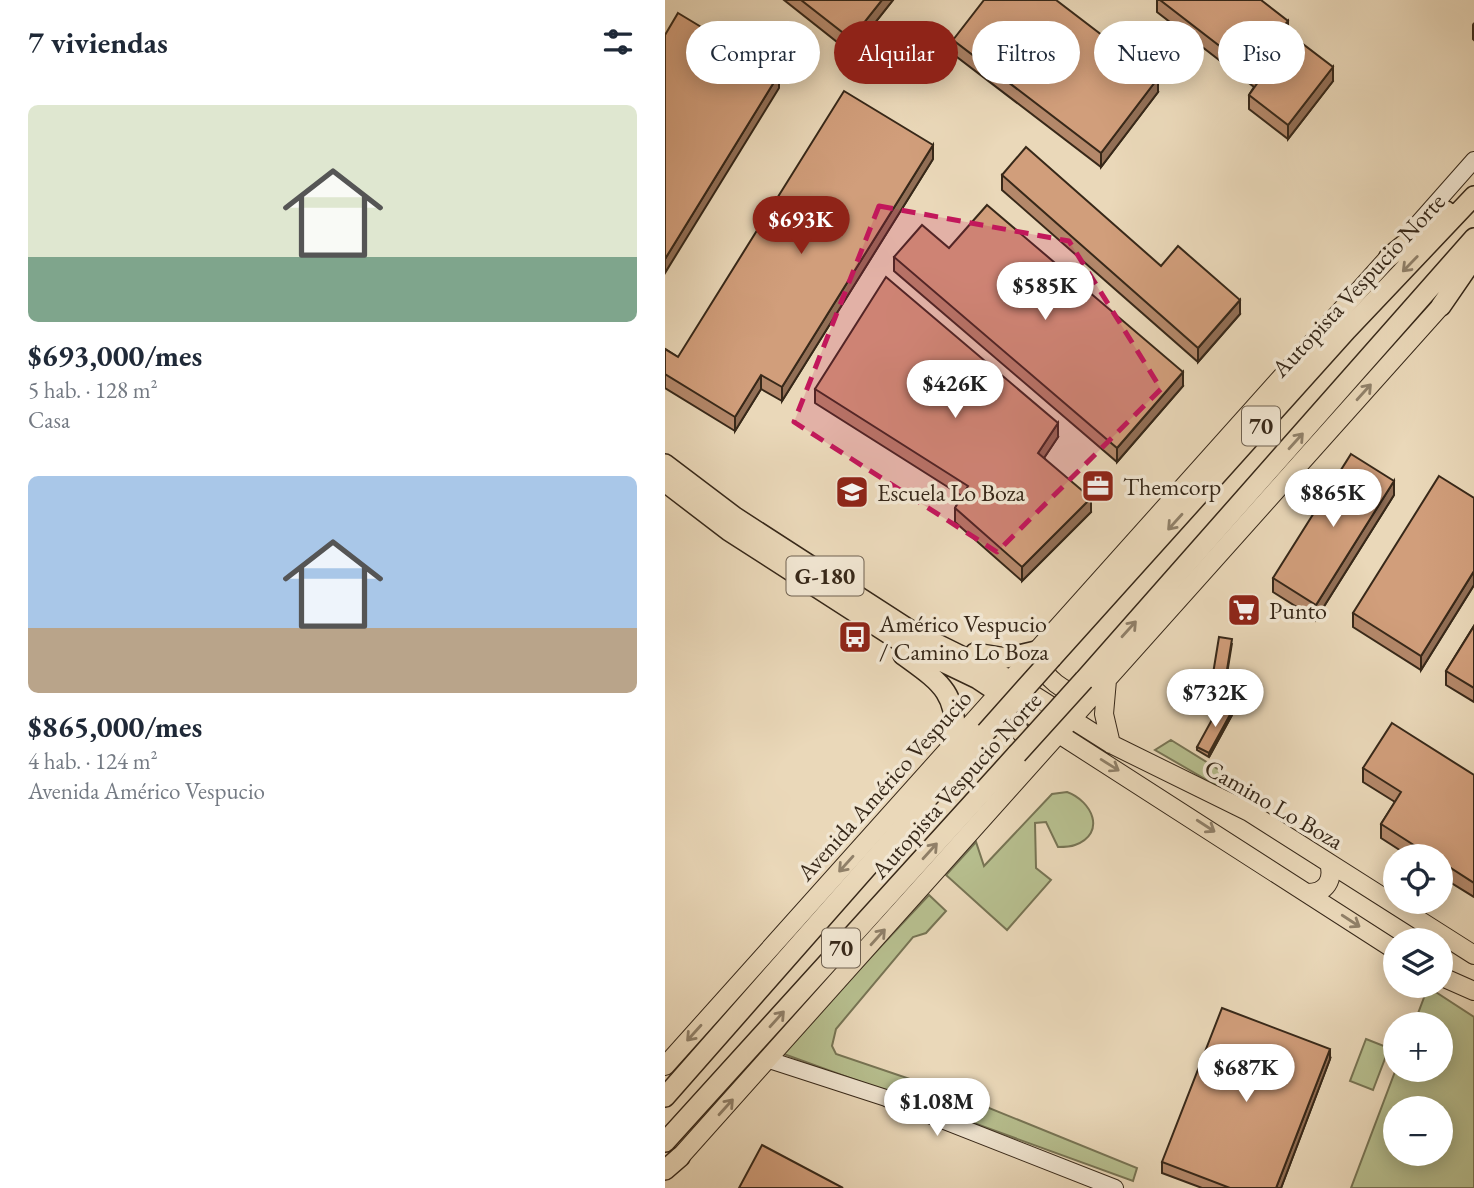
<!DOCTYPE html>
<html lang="es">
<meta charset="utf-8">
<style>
:root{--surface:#fff;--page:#f6f6f7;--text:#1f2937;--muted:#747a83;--accent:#8f2418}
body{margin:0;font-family:"EB Garamond",serif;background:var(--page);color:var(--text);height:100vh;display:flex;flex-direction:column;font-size:26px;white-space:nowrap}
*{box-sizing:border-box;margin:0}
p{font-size:23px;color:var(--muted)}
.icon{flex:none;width:38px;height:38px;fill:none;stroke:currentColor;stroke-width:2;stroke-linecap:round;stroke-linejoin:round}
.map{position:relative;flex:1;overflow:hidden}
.sheet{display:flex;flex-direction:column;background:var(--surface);width:665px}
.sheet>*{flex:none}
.hud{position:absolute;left:21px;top:21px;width:665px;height:63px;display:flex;gap:14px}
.controls{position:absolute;left:718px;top:844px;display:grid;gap:14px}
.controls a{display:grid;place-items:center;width:70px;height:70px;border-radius:50%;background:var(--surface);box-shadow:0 4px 18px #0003;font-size:35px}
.price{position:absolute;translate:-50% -60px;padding:0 16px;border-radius:24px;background:#fff;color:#222;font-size:23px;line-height:46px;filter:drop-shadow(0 2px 4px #0008)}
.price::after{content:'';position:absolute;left:50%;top:42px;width:21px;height:16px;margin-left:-10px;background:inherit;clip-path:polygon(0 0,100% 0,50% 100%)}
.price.on{background:var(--accent);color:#fff}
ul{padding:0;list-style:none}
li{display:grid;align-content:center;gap:14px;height:371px;padding:0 28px}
li span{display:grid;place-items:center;height:217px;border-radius:10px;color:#555}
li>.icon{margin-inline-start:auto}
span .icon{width:126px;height:126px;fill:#fffc;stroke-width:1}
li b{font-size:30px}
h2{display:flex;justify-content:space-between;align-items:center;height:84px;padding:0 28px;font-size:30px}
.chip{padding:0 24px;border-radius:32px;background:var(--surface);box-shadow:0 4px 18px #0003;font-size:24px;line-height:63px}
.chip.on{background:var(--accent);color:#fff}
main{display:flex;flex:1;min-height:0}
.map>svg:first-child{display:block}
</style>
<main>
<section class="sheet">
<h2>7 viviendas<svg class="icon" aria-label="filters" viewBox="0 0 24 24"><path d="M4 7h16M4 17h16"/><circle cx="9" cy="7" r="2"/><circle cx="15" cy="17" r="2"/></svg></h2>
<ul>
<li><span style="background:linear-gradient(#dfe7d0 70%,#7fa58c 0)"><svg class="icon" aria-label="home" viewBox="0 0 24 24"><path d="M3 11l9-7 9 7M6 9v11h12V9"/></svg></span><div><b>$693,000/mes</b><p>5 hab. · 128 m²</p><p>Casa</p></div></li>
<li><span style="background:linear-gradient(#a9c7e8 70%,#b9a48a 0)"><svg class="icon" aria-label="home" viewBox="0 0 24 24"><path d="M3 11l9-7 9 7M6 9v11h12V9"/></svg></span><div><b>$865,000/mes</b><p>4 hab. · 124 m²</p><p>Avenida Américo Vespucio</p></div></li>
</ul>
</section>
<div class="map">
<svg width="809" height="1188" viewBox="0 0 809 1188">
<rect width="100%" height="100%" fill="#ead8b9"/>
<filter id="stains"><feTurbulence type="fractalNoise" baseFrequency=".00286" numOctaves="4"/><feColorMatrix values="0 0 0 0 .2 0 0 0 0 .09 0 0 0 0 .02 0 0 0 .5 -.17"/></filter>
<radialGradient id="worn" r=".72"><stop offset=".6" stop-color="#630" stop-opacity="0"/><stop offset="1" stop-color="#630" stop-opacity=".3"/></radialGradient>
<!-- green -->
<path fill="#b7bf8f" stroke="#777454" stroke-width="2" fill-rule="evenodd" d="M528,685L555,692L561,707H558L534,695L528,689Z
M506,740L569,779L571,797L490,750Z
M402,792C427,801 442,833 410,845C405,847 398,847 393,847L381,822L370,823L371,868L386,880L342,930L281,875L311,842L319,866L387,794Z
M264,895L281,911L261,933L248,937L171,1029L167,1046L171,1054L292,1095L472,1168L468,1181L116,1053Z
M763,987L809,1017V1188H686L731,1069H775V1024H749ZM730,1108H775V1153H730Z
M701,1039L724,1048L708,1090L685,1081Z"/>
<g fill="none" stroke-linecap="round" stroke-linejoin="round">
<defs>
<path id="secondary" d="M748,229L809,160
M104,1060L221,1098L450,1188"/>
<path id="primary" d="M373,658C380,679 398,692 419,696
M442,680L439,714L446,744
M348,682L446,744L584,812L809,955
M337,695L394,734L730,950
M322,713L351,727L371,749
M643,893C661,893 669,880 664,863
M775,976L809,991
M0,1066L724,257
M15,1157L776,306"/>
<path id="highway" d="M724,257L781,211
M776,306L809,258
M0,464L70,517L248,632L345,680
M0,482L64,531L238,643L313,679L334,693
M310,653L341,658L371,651
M238,655C275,682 293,692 290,742
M387,658L682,330L809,196
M419,680L809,238
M0,1097L321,732
M0,1142L352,754
M0,1170L15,1157"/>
</defs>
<!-- secondary casing -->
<use href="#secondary" stroke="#372819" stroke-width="18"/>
<!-- primary casing -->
<use href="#primary" stroke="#372819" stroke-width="20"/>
<!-- highway casing -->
<use href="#highway" stroke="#372819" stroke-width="22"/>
<!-- secondary -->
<use href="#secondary" stroke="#f1e6d2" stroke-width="16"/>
<!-- primary -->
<use href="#primary" stroke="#ead8b9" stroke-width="18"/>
<!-- highway -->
<use href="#highway" stroke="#ead8b9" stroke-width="19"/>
<defs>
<path id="highway-bridge" d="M321,732L387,658
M352,754L419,680"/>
</defs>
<!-- highway-bridge casing -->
<use href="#highway-bridge" stroke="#372819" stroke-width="22" stroke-linecap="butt"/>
<!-- highway-bridge -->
<use href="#highway-bridge" stroke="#ead8b9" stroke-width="19"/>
</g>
<!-- wall -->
<path fill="#b4886a" stroke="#372819" stroke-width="2" d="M119,0H228L186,53Z
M492,0H596L623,32L668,81L623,139L584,109V95L589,87L492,12Z
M809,23V40L808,39V25Z
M288,40L493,92L436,167L288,54Z
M268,159L117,401L96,389L70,431L0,388V349L13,357Z
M337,175L496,266L575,314L533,362L337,190Z
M284,248L518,386L452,462L229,271V257Z
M150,389L393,437L379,458L426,512L357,581L290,522V508L297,496L150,403Z
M729,495L651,619L608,592V578Z
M809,498V585L756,670L688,627V613Z
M809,626V702L781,685V671Z
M567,643L560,686L547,684V680Z
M567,715L544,757L532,750V747Z
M698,768L809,775V897L775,876V856H744L716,838V824L730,802L698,782Z
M665,1059L616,1188H537L497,1173V1162Z"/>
<!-- shaded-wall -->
<path fill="#926f56" stroke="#372819" stroke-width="2" d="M217,0H228L186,53V39Z
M623,21V35L617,28Z
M668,67V81L623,139V125Z
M114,74V88L0,273V259Z
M493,78V92L436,167V153Z
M268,145V159L117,401V387Z
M575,300V314L533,362V348Z
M518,372V386L452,462V448Z
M96,375V389L70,431V417Z
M393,423V437L373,467V453Z
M729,481V495L651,619V605Z
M426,498V512L357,581V567Z
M809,571V585L756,670V656Z
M567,711V715L544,757V753Z
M665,1049V1059L616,1188H611Z"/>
<!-- building -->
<path fill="#d19e7b" stroke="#372819" stroke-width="2" d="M136,0H217L186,39Z
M319,0H391L493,78L436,153L288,40Z
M495,0H596L623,21L617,28L668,67L623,125L584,95L596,78Z
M13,13L114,74L0,259V35Z
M179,91L268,145L117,387L96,375L70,417L0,374V349L13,357Z
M361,147L496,266L513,246L575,300L533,348L337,175Z
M322,205L518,372L452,448L229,257L257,225L284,248Z
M221,277L393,423L373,453L426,498L357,567L290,508L303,486L150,389Z
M686,454L729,481L651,605L608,578Z
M774,476L809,498V571L756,656L688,613Z
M809,626V688L781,671Z
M554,637L567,639L560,682L547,680Z
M555,705L567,711L544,753L532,747Z
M727,723L809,775V883L775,861V856H766L716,824L736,792L698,768Z
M557,1008L665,1049L611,1188H565L497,1162Z
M97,1145L178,1188H74Z"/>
<!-- one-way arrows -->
<defs><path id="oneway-shaft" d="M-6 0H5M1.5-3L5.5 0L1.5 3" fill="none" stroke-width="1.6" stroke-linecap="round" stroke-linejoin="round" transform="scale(1.75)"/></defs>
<g stroke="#908069">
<use href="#oneway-shaft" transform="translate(745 264) rotate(134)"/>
<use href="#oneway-shaft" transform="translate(699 392) rotate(-48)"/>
<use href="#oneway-shaft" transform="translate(631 441) rotate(-48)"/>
<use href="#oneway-shaft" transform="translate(510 522) rotate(132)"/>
<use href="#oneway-shaft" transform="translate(464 629) rotate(-48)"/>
<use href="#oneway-shaft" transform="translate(445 765) rotate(32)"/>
<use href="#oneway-shaft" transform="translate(541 826) rotate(33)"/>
<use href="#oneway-shaft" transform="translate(265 851) rotate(-48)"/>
<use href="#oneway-shaft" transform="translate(181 864) rotate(132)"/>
<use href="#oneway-shaft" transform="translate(686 921) rotate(33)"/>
<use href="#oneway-shaft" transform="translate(213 937) rotate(-48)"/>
<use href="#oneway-shaft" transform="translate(112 1019) rotate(-48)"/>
<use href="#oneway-shaft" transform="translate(29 1033) rotate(132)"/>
<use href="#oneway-shaft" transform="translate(61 1107) rotate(-48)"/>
</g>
<!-- marked area -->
<path fill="#c2185b" fill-opacity="0.2" stroke="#c2185b" stroke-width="5" stroke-dasharray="14 9" stroke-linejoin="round" d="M214,206L404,241L496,389L332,552L129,422Z"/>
<!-- icons -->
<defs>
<symbol id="office-square" viewBox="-11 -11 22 22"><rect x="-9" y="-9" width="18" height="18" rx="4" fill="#8f2418" stroke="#f1e6d2"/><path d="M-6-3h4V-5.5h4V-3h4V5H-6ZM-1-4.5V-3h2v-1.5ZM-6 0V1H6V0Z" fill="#fff"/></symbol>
<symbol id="school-square" viewBox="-11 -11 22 22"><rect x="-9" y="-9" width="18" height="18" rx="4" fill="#8f2418" stroke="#f1e6d2"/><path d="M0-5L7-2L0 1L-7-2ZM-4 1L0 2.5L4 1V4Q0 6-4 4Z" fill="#fff"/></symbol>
<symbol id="supermarket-square" viewBox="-11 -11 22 22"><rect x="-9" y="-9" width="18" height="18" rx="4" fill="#8f2418" stroke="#f1e6d2"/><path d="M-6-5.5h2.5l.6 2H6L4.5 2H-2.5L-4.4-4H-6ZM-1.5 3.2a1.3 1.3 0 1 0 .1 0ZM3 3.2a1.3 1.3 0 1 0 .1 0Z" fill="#fff"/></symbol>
<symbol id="bus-square" viewBox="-11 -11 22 22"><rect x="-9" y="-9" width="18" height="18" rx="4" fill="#8f2418" stroke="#f1e6d2"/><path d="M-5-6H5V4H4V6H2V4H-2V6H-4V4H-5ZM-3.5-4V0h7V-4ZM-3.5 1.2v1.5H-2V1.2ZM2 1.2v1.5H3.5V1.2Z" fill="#fff"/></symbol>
</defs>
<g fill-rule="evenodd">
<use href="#office-square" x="414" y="467" width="38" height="38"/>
<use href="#school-square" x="168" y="473" width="38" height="38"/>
<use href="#supermarket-square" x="560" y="591" width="38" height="38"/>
<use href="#bus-square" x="171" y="618" width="38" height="38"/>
</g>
<g text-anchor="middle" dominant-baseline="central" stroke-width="7" stroke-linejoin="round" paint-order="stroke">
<!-- shield labels -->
<g fill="#f1e6d2" stroke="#6f6150" stroke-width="2">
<rect x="577" y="406.5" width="38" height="39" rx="5"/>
<rect x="121.5" y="556.5" width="77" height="39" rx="5"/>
<rect x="157" y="928.5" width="38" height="39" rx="5"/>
</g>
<g font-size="23" font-weight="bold" fill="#372819">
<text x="596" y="426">70</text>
<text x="160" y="576">G-180</text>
<text x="176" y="948">70</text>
</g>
<!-- street labels -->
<g font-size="24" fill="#372819" stroke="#f1e6d2">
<text transform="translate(693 285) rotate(-47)">Autopista Vespucio Norte</text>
<text transform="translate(219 785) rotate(-48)">Avenida Américo Vespucio</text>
<text transform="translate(291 785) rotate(-48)">Autopista Vespucio Norte</text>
<text transform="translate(609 804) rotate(30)">Camino Lo Boza</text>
</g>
<!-- poi labels -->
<g font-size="24" fill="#372819" stroke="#f1e6d2" text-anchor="start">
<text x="458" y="486">Themcorp</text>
<text x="212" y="492">Escuela Lo Boza</text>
<text x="604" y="610">Punto</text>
<text x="214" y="623">Américo Vespucio<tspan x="214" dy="28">/ Camino Lo Boza</tspan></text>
</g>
</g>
<rect width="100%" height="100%" filter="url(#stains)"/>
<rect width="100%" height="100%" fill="url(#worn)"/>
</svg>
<div class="controls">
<a><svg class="icon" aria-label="locate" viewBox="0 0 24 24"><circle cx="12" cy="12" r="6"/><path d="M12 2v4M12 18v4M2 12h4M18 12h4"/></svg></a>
<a><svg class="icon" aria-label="layers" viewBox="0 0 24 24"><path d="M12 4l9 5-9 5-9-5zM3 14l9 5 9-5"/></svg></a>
<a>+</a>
<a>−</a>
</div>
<b class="price on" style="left:136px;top:256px">$693K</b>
<b class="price" style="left:380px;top:322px">$585K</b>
<b class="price" style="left:290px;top:420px">$426K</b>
<b class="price" style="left:668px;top:529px">$865K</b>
<b class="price" style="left:550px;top:729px">$732K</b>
<b class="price" style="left:581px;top:1104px">$687K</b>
<b class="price" style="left:272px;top:1138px">$1.08M</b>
<div class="hud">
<a class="chip">Comprar</a>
<a class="chip on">Alquilar</a>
<a class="chip">Filtros</a>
<a class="chip">Nuevo</a>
<a class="chip">Piso</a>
</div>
</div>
</main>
